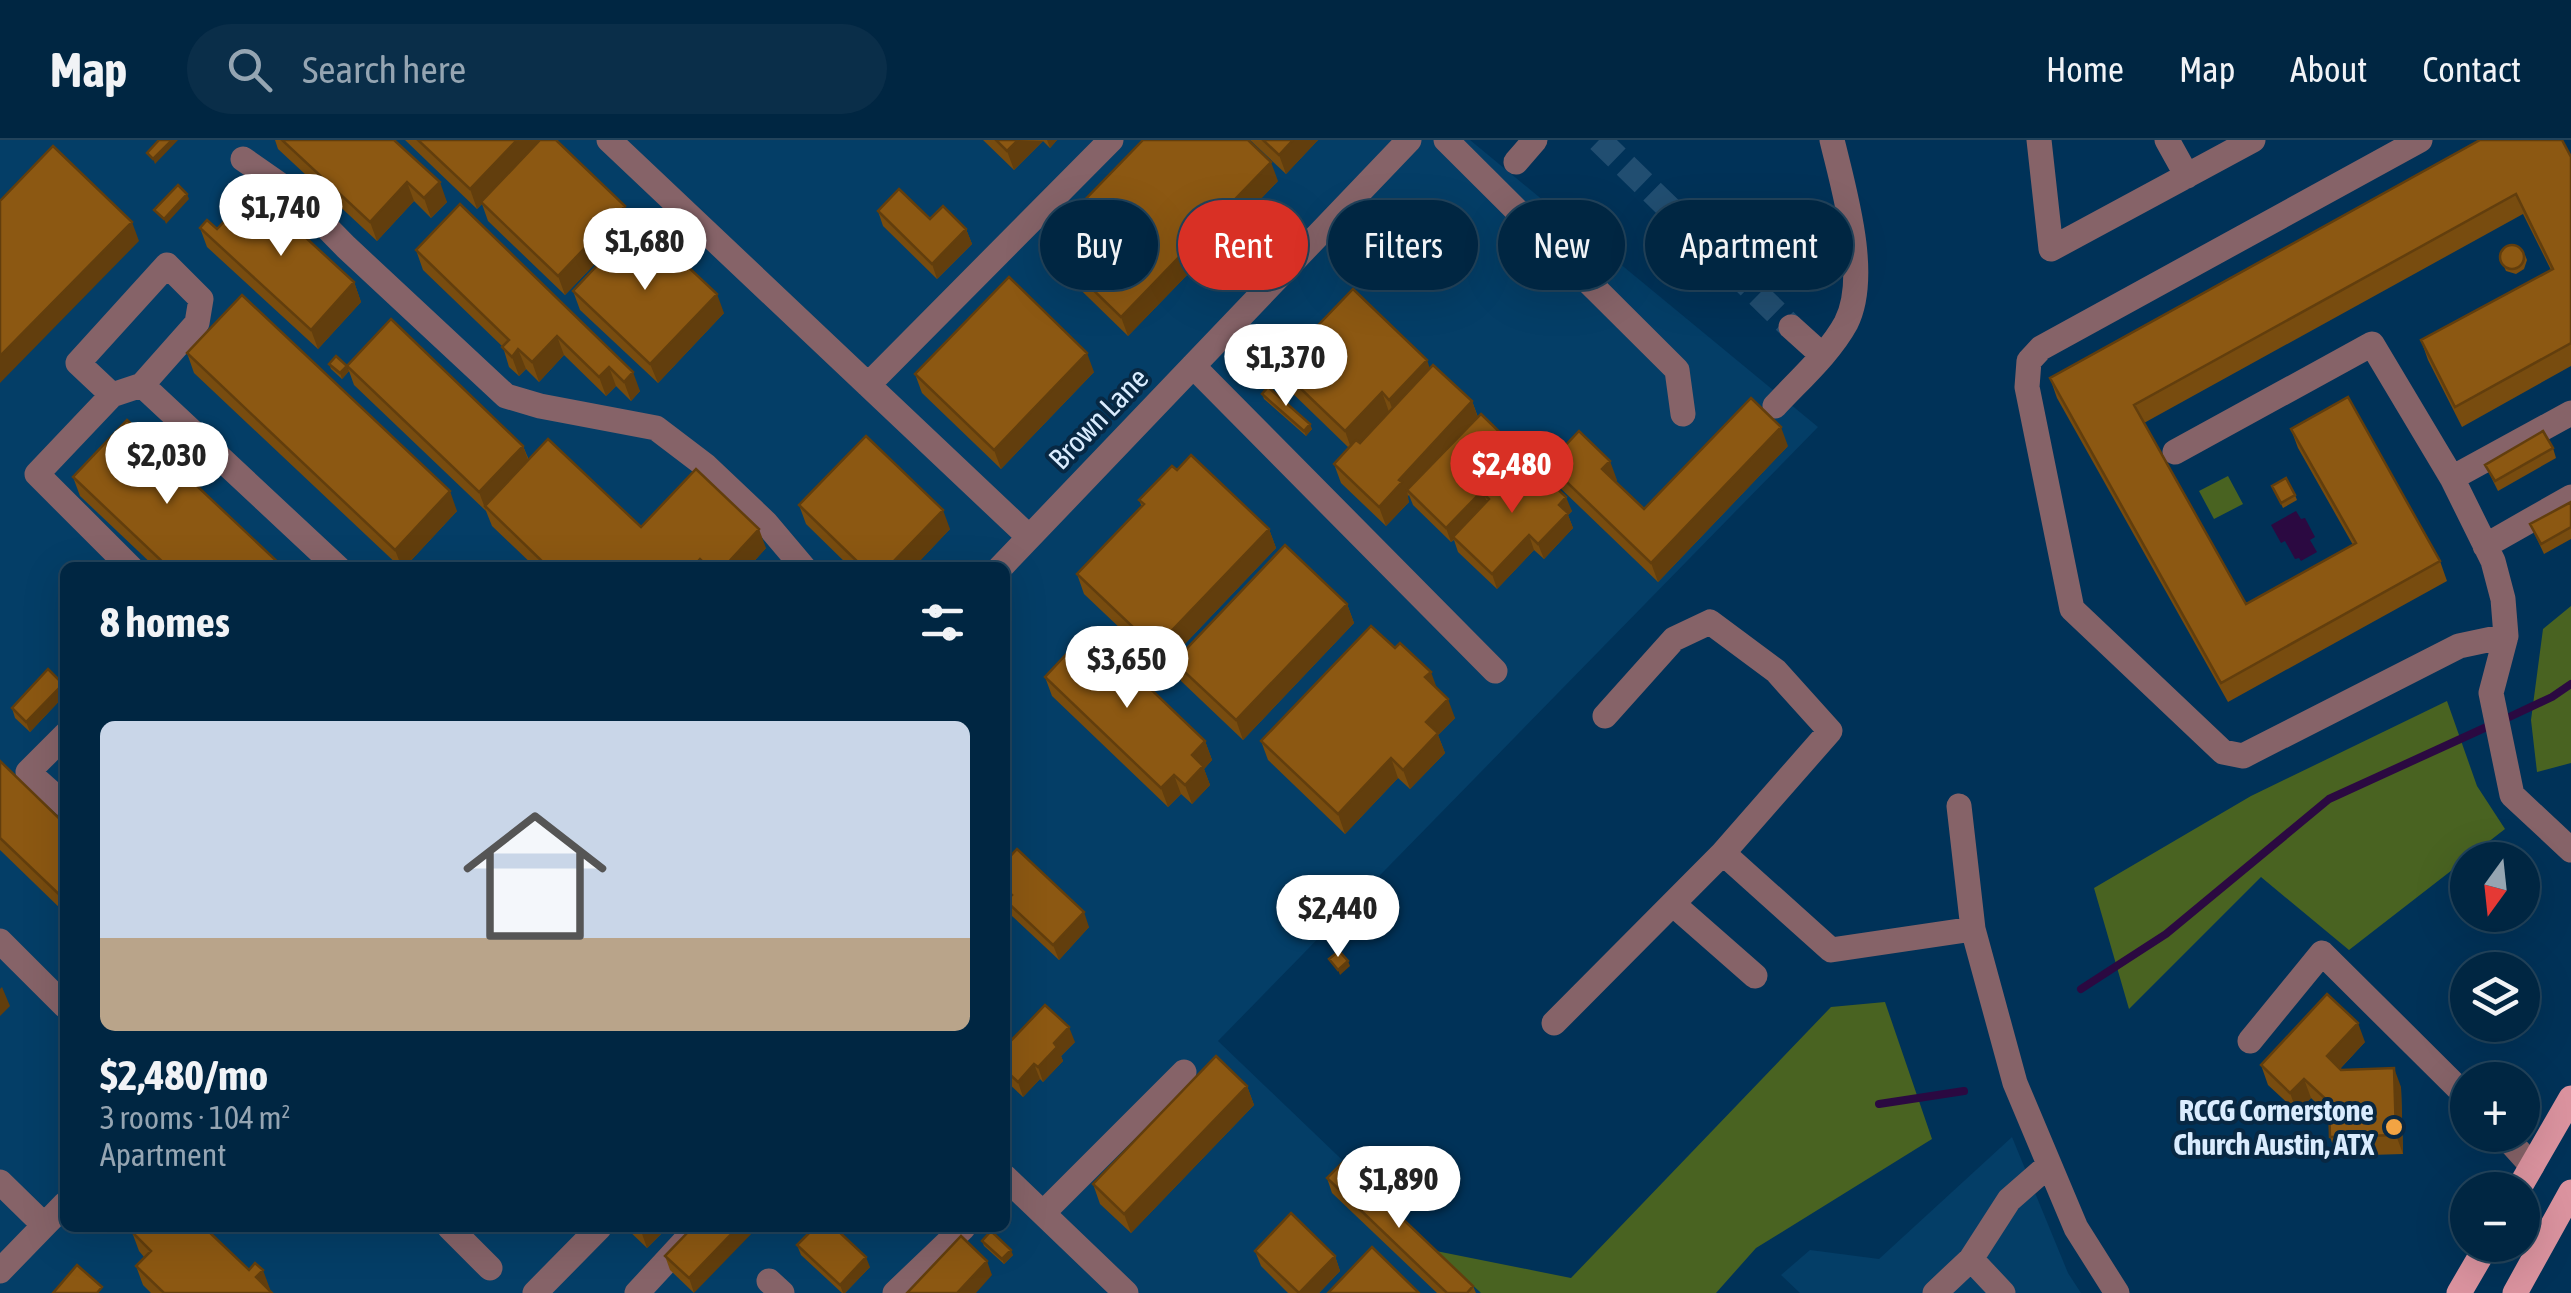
<!DOCTYPE html>
<meta charset="utf-8">
<style>
:root{--surface:#002642;--page:#0a2e49;--text:#f1f3f6;--muted:#95a5b2;--line:#22435b;--accent:#d93025}
body{margin:0;font-family:"Asap Condensed",sans-serif;background:var(--page);color:var(--text);height:100vh;display:flex;flex-direction:column;font-size:38px;white-space:nowrap}
*{box-sizing:border-box;margin:0}
p{font-size:32px;color:var(--muted)}
.icon{flex:none;width:55px;height:55px;fill:none;stroke:currentColor;stroke-width:2;stroke-linecap:round;stroke-linejoin:round}
.map{position:relative;flex:1;overflow:hidden}
.drawer{position:absolute;left:60px;top:422px;width:950px;height:670px;display:flex;flex-direction:column;background:var(--surface);border-radius:15px;box-shadow:0 10px 40px #0002,0 0 0 2px var(--line)}
.drawer>*{flex:none}
.guide{position:absolute;left:1040px;top:60px;width:950px;height:90px;display:flex;gap:20px}
.needle{width:65px;rotate:195deg}
.fabs{position:absolute;left:2450px;top:702px;display:grid;gap:20px}
.fabs a{display:grid;place-items:center;width:90px;height:90px;border-radius:50%;background:var(--surface);box-shadow:0 10px 40px #0002,0 0 0 2px var(--line);font-size:50px}
.price{position:absolute;translate:-50% -85px;padding:0 22px;border-radius:35px;background:#fff;color:#222;font-size:32px;line-height:65px;filter:drop-shadow(0 2px 5px #0008)}
.price::after{content:'';position:absolute;left:50%;top:60px;width:30px;height:22px;margin-left:-15px;background:inherit;clip-path:polygon(0 0,100% 0,50% 100%)}
.price.on{background:var(--accent);color:#fff}
ul{padding:0;list-style:none}
li{display:grid;align-content:center;gap:20px;height:530px;padding:0 40px}
li span{display:grid;place-items:center;height:310px;border-radius:15px;color:#555}
li>.icon{margin-inline-start:auto}
span .icon{width:180px;height:180px;fill:#fffc;stroke-width:1}
li b{font-size:42px}
h2{display:flex;justify-content:space-between;align-items:center;height:120px;padding:0 40px;font-size:42px}
.chip{padding:0 35px;border-radius:45px;background:var(--surface);box-shadow:0 10px 40px #0002,0 0 0 2px var(--line);font-size:35px;line-height:90px}
.chip.on{background:var(--accent);color:#fff}
header{display:flex;align-items:center;gap:60px;box-sizing:border-box;height:140px;padding:0 50px;background:var(--surface);border-bottom:2px solid var(--line)}
header strong{font-size:48px}
nav{display:flex;gap:55px;margin-inline-start:auto;font-size:35px}
.search{width:700px;height:90px;background:var(--page);display:flex;align-items:center;gap:25px;box-sizing:border-box;padding:0 35px;border-radius:55px;color:var(--muted);font-size:38px}
.map>svg:first-child{display:block}
</style>
<header>
<strong>Map</strong>
<div class="search"><svg class="icon" aria-label="search" viewBox="0 0 24 24"><circle cx="10" cy="10" r="6"/><path d="M15 15l6 6"/></svg>Search here</div>
<nav><a>Home</a><a>Map</a><a>About</a><a>Contact</a></nav>
</header>
<div class="map">
<svg width="2571" height="1153" viewBox="0 0 2571 1153">
<rect width="100%" height="100%" fill="#003258"/>
<!-- built -->
<path fill="#043e67" fill-rule="evenodd" d="M0,0H1470L1818,287L1218,901L1481,1153H0ZM65,428H1005V1088H65Z
M2012,997L2068,1133L2081,1153H1800L1781,1135L1810,1110L1879,1119Z"/>
<!-- green -->
<path fill="#496321" d="M2228,336L2243,364L2214,379L2199,351Z
M2571,466V623L2537,632L2531,580L2543,489Z
M2447,561L2477,646L2505,689L2349,810L2261,737L2129,869L2094,748L2251,656Z
M1885,862L1932,999L1756,1108L1716,1153H1481L1436,1111L1571,1138L1831,867Z"/>
<!-- water -->
<path fill="#2b0941" d="M2296,371L2301,379L2305,378L2315,397L2310,400L2317,412L2301,421L2299,418L2295,419L2285,401L2281,403L2271,385Z"/>
<g fill="none" stroke-linecap="round" stroke-linejoin="round">
<!-- stream -->
<path stroke="#2b0941" stroke-width="8" d="M2503,580L2552,557L2571,544
M2081,849L2166,794L2329,659L2491,585
M1879,964L1964,951"/>
<!-- minor-tunnel -->
<path stroke="#214e71" stroke-width="25" stroke-dasharray="25 12" stroke-linecap="butt" d="M1599,0L1791,187"/>
<!-- minor -->
<path stroke="#866368" stroke-width="25" d="M609,0L1029,397
M1446,0L1677,230L1683,274
M2039,0L2051,109L2253,0
M2167,0L2187,36
M2420,0L2041,208L2029,221L2027,247L2072,469L2223,612L2243,616L2459,506L2506,496
M243,19L296,56L346,107L506,256L540,266L656,288L706,326L766,383L804,428
M1516,22L1535,0
M1791,187L1822,215
M1193,226L1495,531
M868,245L1111,0
M112,255L78,223L167,125L201,159L197,183L142,245
M1775,266C1799,240 1829,214 1846,183C1870,136 1844,50 1832,0
M2571,273L2452,338L2493,421L2503,459L2506,496L2491,553L2512,655L2571,710
M2175,312L2372,204L2452,338
M2485,406L2571,357
M131,428L37,334L112,255L142,245L338,428
M1000,428L1409,0
M1605,576L1674,499L1710,482L1776,531L1830,591L1723,713L1831,810L1973,789
M65,595L28,632L65,665
M1959,666L1973,789L2015,943L2076,1088L2117,1153
M1673,764L1755,836
M0,801L65,866
M1554,883L1723,713
M2250,901L2322,813L2468,958
M2504,995L2532,1026
M1005,1037L1126,1153
M0,1042L44,1085
M1043,1073L1184,932
M450,1088L490,1128
M1971,1119L2009,1060L2049,1025
M0,1131L65,1064
M769,1141L782,1153
M535,1153L599,1088
M637,1153L697,1088
M895,1153L963,1088
M1935,1153L1971,1119L2003,1153"/>
<!-- major -->
<path stroke="#db939f" stroke-width="25" d="M2518,1050L2571,958
M2459,1153L2487,1105
M2515,1153L2571,1052"/>
</g>
<!-- wall -->
<path fill="#784c0f" d="M275,0H394L447,62L431,78L414,61L377,101L278,9Z
M405,0H556L632,85L565,155L488,81L482,64L477,69Z
M983,0H1057L1050,8L1043,1L1014,30Z
M1250,0H1318L1286,34Z
M2571,17V226L2462,287L2428,220L2421,200L2551,130L2523,74L2144,283L2246,464L2353,405L2298,308L2291,289L2440,421L2447,441L2228,562L2057,258L2050,238Z
M1278,41L1128,196L1051,121L1044,102Z
M460,64L640,251L631,261L616,246L606,256L564,215L539,242L526,229L519,236L509,227L503,207L423,130L416,110Z
M878,71L966,89L972,104L937,139L883,86Z
M200,88L217,89L354,142L361,162L318,209L207,107Z
M2525,115L2527,120L2524,129L2516,134L2506,131L2500,118Z
M573,151L724,173L658,243L580,170Z
M187,213L457,371L404,428H401L194,233Z
M329,224L347,226L523,306L529,320L641,387L766,408L748,428H536L492,386L486,371L354,245L349,231L342,239L331,229Z
M1278,227L1430,228L1472,261L1478,277L1520,312L1524,322L1572,371L1568,375L1573,388L1544,419L1534,410L1497,449L1458,412L1454,400L1451,402L1413,365L1409,355L1407,357L1409,362L1386,386L1341,343L1334,324L1349,308L1285,246Z
M1094,232L1001,329L922,253L915,234Z
M1262,254L1312,289L1306,296L1264,259Z
M1788,306L1658,442L1555,343L1548,324L1617,340L1615,342L1644,369Z
M2553,308L2556,318L2498,351L2485,325Z
M1177,330L1269,389L1276,408L1162,528L1084,454L1077,434L1142,367L1139,360Z
M73,337L284,428H156L80,356Z
M2272,346L2295,355L2297,360L2283,368Z
M2571,362V399L2544,414L2530,384Z
M799,365L950,389L913,428H851L806,384Z
M1347,464L1354,483L1243,600L1181,541L1174,522Z
M1045,537L1205,601L1212,620L1204,629L1210,645L1192,664L1181,654L1168,667L1052,556Z
M63,544L65,555L30,592L15,578L12,568Z
M1437,549L1455,578L1438,595L1445,613L1410,649L1398,638L1345,694L1268,620L1261,601Z
M0,621L65,684V773L0,710Z
M1005,722L1089,787L1059,820L1012,776L1005,758Z
M1075,902L1061,916L1063,921L1043,942L1040,939L1023,957L1005,940V907Z
M2365,902L2340,929L2401,947L2403,1014L2337,1016L2330,997L2329,975L2311,958L2297,972L2268,945L2261,925Z
M1247,946L1254,965L1131,1093L1100,1064L1093,1044Z
M1327,1038L1473,1146L1476,1153H1437L1332,1053Z
M626,1088H667L647,1108Z
M692,1088L694,1153L670,1130L665,1116Z
M132,1092L270,1149L269,1150L272,1153H151L143,1145L136,1126L144,1117L139,1111Z
M982,1101L1013,1115L1004,1124L984,1106Z
M797,1105L870,1127L845,1153H842L801,1115Z
M1255,1111L1335,1116L1340,1131L1319,1153H1288L1261,1126Z"/>
<!-- shaded-wall -->
<path fill="#623e0d" d="M172,0H178L155,24L153,19Z
M517,0H543L477,69L470,49Z
M1018,0L1043,1L1014,30L1007,11Z
M1047,0H1057L1050,8Z
M1293,0H1318L1286,34L1279,15Z
M1271,22L1278,41L1128,196L1121,177Z
M407,42L414,61L377,101L370,82Z
M440,42L447,62L431,78L424,58Z
M187,54L189,59L166,84L164,79Z
M625,66L632,85L565,155L558,136Z
M132,82L139,101L0,243V216Z
M966,89L972,104L937,139L932,124Z
M354,142L361,162L318,209L311,190Z
M717,154L724,173L658,243L650,224Z
M557,196L564,215L539,242L532,222Z
M518,209L526,229L519,236L512,217Z
M1087,213L1094,232L1001,329L994,310Z
M1427,220L1434,240L1396,279L1389,260Z
M347,226L349,231L342,239L340,233Z
M609,227L616,246L606,256L599,237Z
M633,232L640,251L631,261L624,242Z
M1382,252L1389,272L1352,311L1345,291Z
M1472,261L1479,281L1407,350L1409,362L1386,386L1379,367L1399,340Z
M1310,284L1312,289L1306,296L1304,291Z
M1781,287L1788,306L1658,442L1651,423Z
M523,306L530,325L485,366L486,371L479,352Z
M1520,312L1525,326L1484,354L1488,365L1451,402L1446,388Z
M1610,321L1617,340L1609,348L1602,329Z
M450,351L457,371L404,428H402L395,410Z
M1566,357L1572,371L1568,375L1573,388L1544,419L1538,404L1559,365Z
M943,370L950,389L913,428H887Z
M759,389L766,408L748,428H723Z
M1269,389L1276,408L1162,528L1155,508Z
M1529,395L1534,410L1497,449L1492,434Z
M700,419L703,428H692Z
M1347,464L1354,483L1243,600L1236,580Z
M1431,532L1438,551L1425,537Z
M63,544L65,555L30,592L26,582Z
M1448,559L1455,578L1438,595L1445,613L1410,649L1403,630L1426,582Z
M1205,601L1212,620L1204,629L1210,645L1192,664L1185,645L1192,615Z
M1391,618L1398,638L1345,694L1338,674Z
M1174,635L1181,654L1168,667L1161,648Z
M1084,772L1089,787L1059,820L1053,805Z
M1348,821L1350,826L1340,835L1338,830Z
M2,847L10,866L0,876V849Z
M2358,883L2365,902L2334,935L2327,916Z
M1069,887L1075,902L1061,916L1063,921L1043,942L1038,927L1054,903Z
M1034,924L1040,939L1023,957L1018,942Z
M2394,928L2401,947L2403,1014L2396,995Z
M2304,939L2311,958L2297,972L2290,953Z
M1247,946L1254,965L1131,1093L1124,1074Z
M640,1088H667L647,1108Z
M737,1088H757L694,1153L689,1138Z
M1011,1110L1013,1115L1004,1124L1002,1119Z
M1335,1116L1340,1131L1319,1153H1299Z
M866,1117L870,1127L845,1153H843L840,1145Z
M987,1121L992,1135L976,1153H957Z
M263,1130L270,1149L266,1153L256,1137Z"/>
<!-- building -->
<path fill="#8c5812" stroke="#623e0d" stroke-width="2.5" d="M159,0H172L153,19L147,13Z
M282,0H394L440,42L424,58L407,42L370,82Z
M418,0H517L470,49Z
M540,0H556L625,66L558,136L481,62Z
M996,0H1018L1007,11Z
M1143,0H1248L1271,22L1121,177L1044,102Z
M1263,0H1293L1279,15Z
M2480,0H2562L2571,17V203L2455,267L2421,200L2553,129L2516,54L2134,265L2246,464L2356,403L2291,289L2348,257L2440,421L2221,543L2050,238Z
M53,6L132,82L0,216V61Z
M178,45L187,54L164,79L154,70Z
M899,49L930,79L943,66L966,89L932,124L878,71Z
M254,50L354,142L311,190L200,88L207,80L217,89Z
M460,64L633,232L624,242L609,227L599,237L557,196L532,222L518,209L512,217L502,207L509,200L416,110Z
M639,81L717,154L650,224L573,151Z
M2500 117a12 12 0 1 1 24 0a12 12 0 1 1-24 0Z
M1009,137L1087,213L994,310L915,234Z
M1353,149L1427,220L1389,260L1382,252L1345,291L1278,227Z
M242,155L450,351L395,410L187,213Z
M391,179L523,306L479,352L347,226Z
M336,216L347,226L340,233L329,224Z
M1433,225L1472,261L1399,340L1402,342L1379,367L1334,324L1356,300L1360,303Z
M1268,247L1310,284L1304,291L1262,254Z
M1751,258L1781,287L1651,423L1548,324L1579,291L1610,321L1602,329L1644,369Z
M1481,274L1520,312L1446,388L1407,350Z
M127,280L284,428H169L73,337Z
M2543,291L2553,308L2495,341L2485,325Z
M866,296L943,370L887,428H864L799,365Z
M548,299L641,387L696,329L759,389L723,428H709L700,419L692,428H549L485,366Z
M1191,315L1269,389L1155,508L1077,434L1144,364L1139,360L1172,326L1177,330Z
M1526,319L1566,357L1559,365L1568,373L1538,404L1529,395L1492,434L1453,397L1489,359L1484,354L1504,332L1509,337Z
M2286,338L2295,355L2281,363L2272,346Z
M2571,362V387L2541,404L2530,384Z
M1285,405L1347,464L1236,580L1174,522Z
M1371,486L1395,508L1400,503L1431,532L1425,537L1448,559L1426,582L1438,593L1403,630L1391,618L1338,674L1261,601Z
M1089,490L1205,601L1192,615L1203,626L1185,645L1174,635L1161,648L1045,537Z
M48,529L63,544L26,582L12,568Z
M0,621L65,684V760L0,698Z
M1017,709L1084,772L1053,805L1006,761L1012,755L1005,748V722Z
M1339,811L1348,821L1338,830L1329,819Z
M2327,854L2358,883L2327,916L2341,930L2394,928L2396,995L2330,997L2329,962L2304,939L2290,953L2261,925Z
M1045,865L1069,887L1054,903L1057,907L1038,927L1034,924L1018,942L1005,930V907Z
M1216,916L1247,946L1124,1074L1093,1044Z
M1343,1022L1473,1146L1467,1153H1447L1327,1038Z
M1291,1073L1335,1116L1299,1153L1255,1111Z
M136,1088H205L249,1130L255,1123L263,1130L256,1137L272,1153H164L136,1126L151,1111L132,1092Z
M692,1088H737L689,1138L665,1116Z
M814,1088H835L866,1117L840,1145L797,1105Z
M991,1091L1011,1110L1002,1119L982,1101Z
M961,1096L987,1121L957,1153H907Z
M1372,1107L1419,1153H1328Z
M77,1125L102,1147L97,1153H53Z"/>
<!-- markers -->
<circle fill="#f3a443" stroke="#082843" stroke-width="4" cx="2394" cy="987" r="10"/>
<g text-anchor="middle" dominant-baseline="central" stroke-width="8" stroke-linejoin="round" paint-order="stroke">
<!-- street labels -->
<g font-size="30" fill="#daecfe" stroke="#082843">
<text transform="translate(1098 278) rotate(-46)">Brown Lane</text>
</g>
<!-- poi labels -->
<g font-size="30" font-weight="bold" fill="#daecfe" stroke="#082843" text-anchor="end">
<text x="2374" y="970">RCCG Cornerstone<tspan x="2374" dy="34">Church Austin, ATX</tspan></text>
</g>
</g>
</svg>
<div class="fabs">
<a><svg class="needle" viewBox="-14 -14 28 28"><path d="M0-13l5 13h-10z" fill="#e53935"/><path d="M0 13l5-13h-10z" fill="#95a5b2"/></svg></a>
<a><svg class="icon" aria-label="layers" viewBox="0 0 24 24"><path d="M12 4l9 5-9 5-9-5zM3 14l9 5 9-5"/></svg></a>
<a>+</a>
<a>−</a>
</div>
<b class="price" style="left:281px;top:119px">$1,740</b>
<b class="price" style="left:645px;top:153px">$1,680</b>
<b class="price" style="left:1286px;top:269px">$1,370</b>
<b class="price" style="left:167px;top:367px">$2,030</b>
<b class="price on" style="left:1512px;top:376px">$2,480</b>
<b class="price" style="left:1127px;top:571px">$3,650</b>
<b class="price" style="left:1338px;top:820px">$2,440</b>
<b class="price" style="left:1399px;top:1091px">$1,890</b>
<div class="guide">
<a class="chip">Buy</a>
<a class="chip on">Rent</a>
<a class="chip">Filters</a>
<a class="chip">New</a>
<a class="chip">Apartment</a>
</div>
<section class="drawer">
<h2>8 homes<svg class="icon" aria-label="filters" viewBox="0 0 24 24"><path d="M4 7h16M4 17h16"/><circle cx="9" cy="7" r="2"/><circle cx="15" cy="17" r="2"/></svg></h2>
<ul>
<li><span style="background:linear-gradient(#c9d6e8 70%,#b9a48a 0)"><svg class="icon" aria-label="home" viewBox="0 0 24 24"><path d="M3 11l9-7 9 7M6 9v11h12V9"/></svg></span><div><b>$2,480/mo</b><p>3 rooms · 104 m²</p><p>Apartment</p></div></li>
</ul>
</section>
</div>
